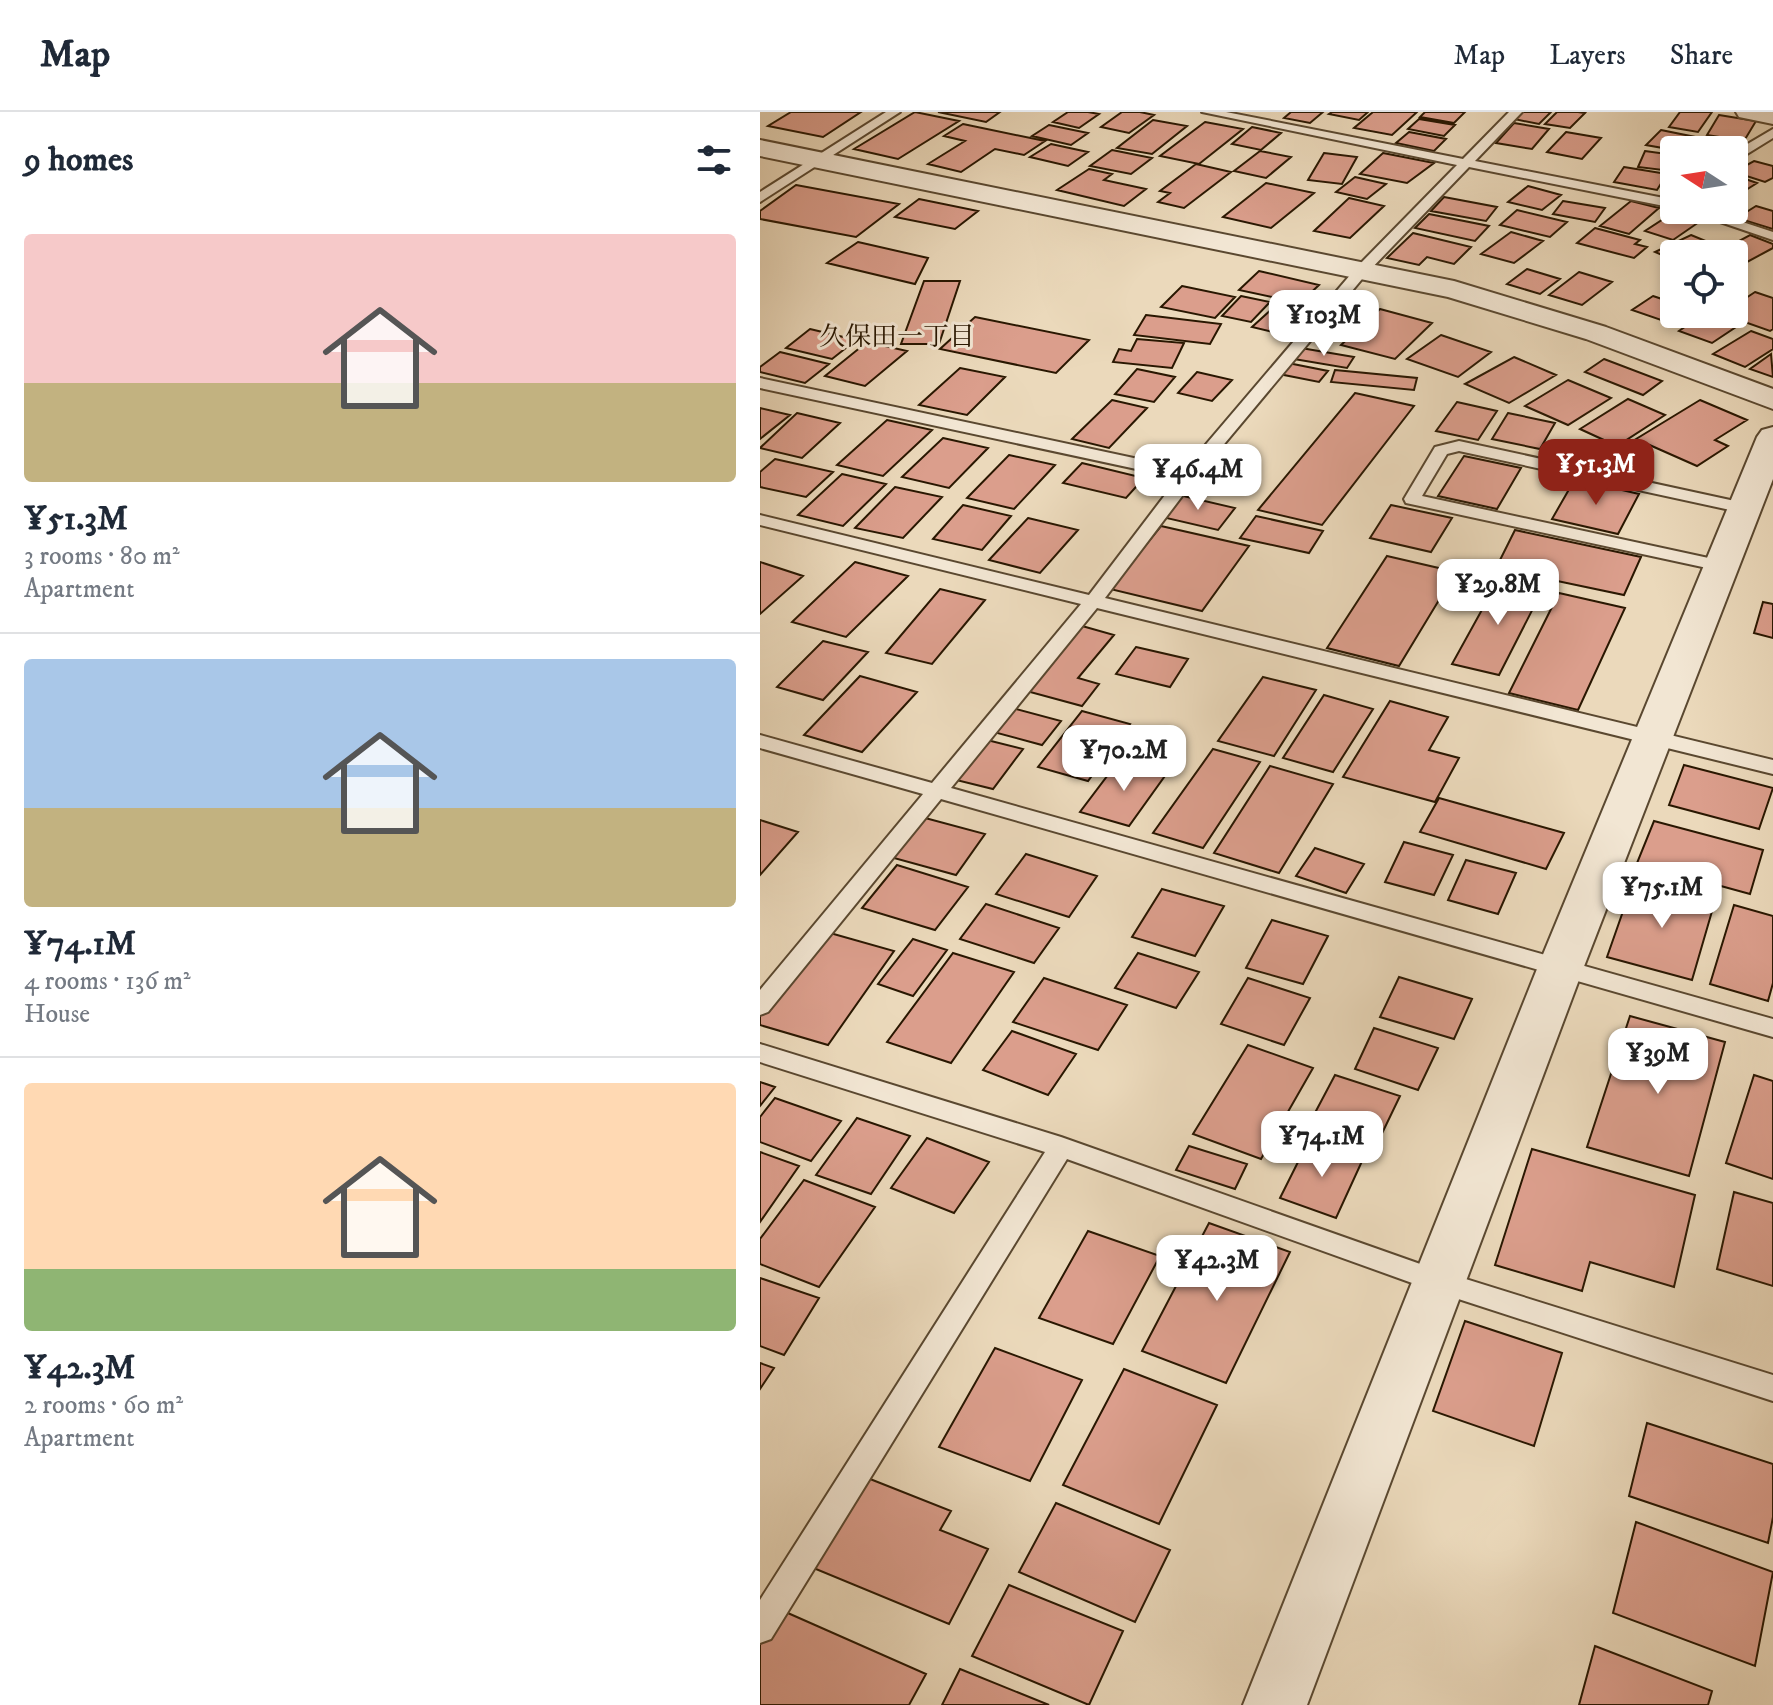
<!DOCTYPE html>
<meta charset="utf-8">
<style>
:root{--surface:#fff;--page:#f6f6f7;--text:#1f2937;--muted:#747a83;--line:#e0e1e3;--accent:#8f2418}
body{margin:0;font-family:"IM FELL DW Pica","Noto Serif JP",serif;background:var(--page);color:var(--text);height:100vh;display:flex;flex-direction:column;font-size:30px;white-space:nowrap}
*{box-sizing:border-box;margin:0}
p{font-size:26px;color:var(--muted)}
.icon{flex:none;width:44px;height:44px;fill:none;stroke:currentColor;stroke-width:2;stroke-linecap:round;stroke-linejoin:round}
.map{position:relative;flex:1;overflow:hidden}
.sheet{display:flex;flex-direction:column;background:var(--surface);width:760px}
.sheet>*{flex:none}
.needle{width:52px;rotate:282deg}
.fabs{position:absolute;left:900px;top:24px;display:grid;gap:16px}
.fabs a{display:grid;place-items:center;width:88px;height:88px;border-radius:8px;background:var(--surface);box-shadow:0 4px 12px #0003;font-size:40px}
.price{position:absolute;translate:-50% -68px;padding:0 18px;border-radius:16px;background:#fff;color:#222;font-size:26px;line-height:52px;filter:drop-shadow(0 2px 4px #0008)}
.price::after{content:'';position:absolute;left:50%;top:48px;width:24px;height:18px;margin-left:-12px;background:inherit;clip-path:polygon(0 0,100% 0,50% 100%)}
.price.current{background:var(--accent);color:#fff}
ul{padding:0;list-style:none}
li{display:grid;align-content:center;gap:16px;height:424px;padding:0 24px}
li+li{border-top:2px solid var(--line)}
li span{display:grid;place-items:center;height:248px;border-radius:8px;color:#555}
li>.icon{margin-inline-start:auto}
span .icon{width:144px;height:144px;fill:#fffc;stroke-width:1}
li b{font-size:34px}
h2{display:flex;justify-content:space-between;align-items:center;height:96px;padding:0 24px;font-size:34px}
header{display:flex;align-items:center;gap:48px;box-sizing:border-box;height:112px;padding:0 40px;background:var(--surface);border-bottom:2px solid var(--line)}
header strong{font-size:38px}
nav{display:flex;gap:44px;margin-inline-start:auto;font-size:28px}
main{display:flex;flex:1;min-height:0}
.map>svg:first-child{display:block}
</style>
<header>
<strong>Map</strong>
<nav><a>Map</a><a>Layers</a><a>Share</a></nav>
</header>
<main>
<section class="sheet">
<h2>9 homes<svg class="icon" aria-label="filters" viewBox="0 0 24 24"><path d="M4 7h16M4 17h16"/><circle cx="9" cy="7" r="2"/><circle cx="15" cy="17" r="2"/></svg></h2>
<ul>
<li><span style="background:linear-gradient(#f6c9c9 60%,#c2b280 0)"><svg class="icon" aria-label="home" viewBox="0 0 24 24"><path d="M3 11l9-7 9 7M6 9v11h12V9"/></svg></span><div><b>¥51.3M</b><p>3 rooms · 80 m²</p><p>Apartment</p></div></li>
<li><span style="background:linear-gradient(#a9c7e8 60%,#c2b280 0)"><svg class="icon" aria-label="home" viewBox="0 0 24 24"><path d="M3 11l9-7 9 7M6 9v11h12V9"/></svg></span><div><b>¥74.1M</b><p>4 rooms · 136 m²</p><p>House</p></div></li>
<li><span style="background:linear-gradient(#ffd9b3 75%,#8fb573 0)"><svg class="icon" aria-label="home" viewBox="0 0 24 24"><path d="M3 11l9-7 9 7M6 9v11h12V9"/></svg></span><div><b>¥42.3M</b><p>2 rooms · 60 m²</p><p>Apartment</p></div></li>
</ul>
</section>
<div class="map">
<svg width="1013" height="1593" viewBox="0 0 1013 1593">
<rect width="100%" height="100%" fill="#ebd9bb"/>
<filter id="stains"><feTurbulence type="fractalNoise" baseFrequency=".0025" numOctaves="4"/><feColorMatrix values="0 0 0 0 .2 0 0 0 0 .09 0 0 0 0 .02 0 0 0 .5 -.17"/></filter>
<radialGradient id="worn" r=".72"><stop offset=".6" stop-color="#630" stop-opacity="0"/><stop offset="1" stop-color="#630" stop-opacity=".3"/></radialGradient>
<!-- building -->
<path fill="#db9e8c" stroke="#291701" stroke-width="2" d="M31,0H101L63,25L8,14Z
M155,0L199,9L138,47L94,37Z
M178,0H240L226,10Z
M308,0H328L339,2L319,16L293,10Z
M362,0H380L394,3L369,21L341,15Z
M531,0H563L550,11L524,6Z
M572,0H608L599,8L569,2Z
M613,0H657L632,23L594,16Z
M665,0H705L694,11L660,5Z
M761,0H791L779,12L754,7Z
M797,0H818L825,1L810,16L785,12Z
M920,0H952L938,20L909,15Z
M959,3L996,9L984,29L947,23Z
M659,7L695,13L684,24L648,17Z
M393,8L427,14L392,42L357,36Z
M445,10L483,17L439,52L400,44Z
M754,11L789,17L772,37L736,31Z
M203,12L285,29L264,43L235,37L201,60L168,52L205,29L184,24Z
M289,13L328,21L311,33L272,24Z
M492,15L521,21L501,38L472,32Z
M901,18L945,27L935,38H914L886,33Z
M649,20L686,27L674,39L636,31Z
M806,20L841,26L822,47L787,40Z
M291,32L328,40L308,54L270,45Z
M352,38L392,46L371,62L330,54Z
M500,39L531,45L506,66L474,59Z
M885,39L914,43L911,59L878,55Z
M564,41L597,45L582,72L548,68Z
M623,41L674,51L647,71L600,62Z
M994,49L1013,54V66L1005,70L974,60Z
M436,52L471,60L424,96L398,90L410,81L400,79Z
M864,55L907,62L897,78L854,70Z
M329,57L352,62L344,68L386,77L364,94L297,78Z
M974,63L997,71L978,83L974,82Z
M595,65L626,72L607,87L576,80Z
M506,71L554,81L511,116L463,105Z
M36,73L139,92L96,125L0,107V99Z
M768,74L801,83L782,98L748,90Z
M684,85L737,95L726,109L671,99Z
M589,86L624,94L590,126L554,119Z
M159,87L218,99L195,117L135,105Z
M803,89L845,96L835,110L793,102Z
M871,89L899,96L869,122L840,114Z
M996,94L1013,99V117L977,106Z
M757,98L807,110L790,125L740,113Z
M914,100L942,108L913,128L885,119Z
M669,102L729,114L715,129L655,116Z
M835,116L880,128L875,132L887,135L874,146L817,131Z
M751,120L783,129L754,151L721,142Z
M653,121L711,135L694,152L667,145L659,153L627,146Z
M931,123L958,134L942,142H914V148L895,140Z
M990,123L1013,132V136L974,157V142H955Z
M98,130L168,146L155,172L67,151Z
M767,157L800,167L780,182L747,172Z
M499,159L559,173L540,191L479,178Z
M819,160L852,170L822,193L789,183Z
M164,169H200L179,232H141Z
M422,174L475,185L455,206L401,195Z
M995,180L1013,186V217L1010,219L962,202H974V194Z
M481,184L510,190L491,210L462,204Z
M893,184L914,191V200L901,208L872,198Z
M513,196L541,204L521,222L492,215Z
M620,197L672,211L635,247L581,233Z
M386,203L461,212L450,232L374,223Z
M942,203L976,215L952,231L919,219Z
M215,205L329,228L296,261L180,237Z
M50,217L96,228L72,247L26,236Z
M991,219L1013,227V237L985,255L953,242Z
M681,223L731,240L698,265L647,247Z
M377,227L424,231L412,256L353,250L359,237L371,239Z
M107,230L147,239L105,274L65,264Z
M541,236L594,245L587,256L534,247Z
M20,240L69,252L45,271L0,260V255Z
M1011,242L1013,265L990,257Z
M754,245L796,263L749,291L705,272Z
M844,247L902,269L883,283L825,260Z
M528,251L568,259L559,270L519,262Z
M200,256L245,265L207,303L159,293Z
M377,257L415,265L394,290L355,282Z
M575,258L657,266L654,278L571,270Z
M437,260L472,268L452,289L418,281Z
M808,268L851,286L808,313L765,294Z
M595,281L654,294L562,413L498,398Z
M868,287L905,303L857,334L820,317Z
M352,288L387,296L349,336L312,327Z
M940,288L987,308L955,328L968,334L937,354L876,327Z
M697,290L737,299L718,328L676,319Z
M0,296L30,303L0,327Z
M37,301L80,311L42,346L0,336Z
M748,301L795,311L780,337L732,327Z
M127,308L172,318L123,364L77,353Z
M183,326L228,336L189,376L142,365Z
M249,343L295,353L254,397L207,386Z
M704,344L761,356L737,397L678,384Z
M15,347L73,360L46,385L0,375V360Z
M322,351L384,366L366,386L303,371Z
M82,362L126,372L83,414L38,403Z
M815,367L879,382L858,422L792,407Z
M135,375L182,385L143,426L95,416Z
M419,383L475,396L458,418L402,405Z
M203,393L251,404L222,438L173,427Z
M631,393L692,406L671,440L610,426Z
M496,404L563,419L549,441L480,426Z
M268,406L318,418L280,461L229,448Z
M401,414L489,434L442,499L350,477Z
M755,418L881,445L864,483L736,456Z
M627,444L696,460L639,554L567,536Z
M0,450L43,464L0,502Z
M95,450L148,464L86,525L32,510Z
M739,467L783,477L739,563L692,552Z
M180,477L225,488L172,552L126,541Z
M799,481L865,496L818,598L749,581Z
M1003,490L1013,492V526L994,521Z
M315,512L354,523L318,566L339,572L322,594L259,577Z
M63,529L108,540L63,588L17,575Z
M376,535L428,547L410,575L356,562Z
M100,564L157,580L102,640L44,623Z
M503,565L556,578L514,644L458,629Z
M564,583L613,597L573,660L523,646Z
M630,589L688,605L669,638L699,646L675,690L583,665Z
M245,594L301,609L282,633L226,618Z
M322,599L370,612L328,669L278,655Z
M219,626L263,637L233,677L188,666Z
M453,637L500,650L443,736L393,721Z
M360,647L407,661L369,714L320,700Z
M924,653L1013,676L999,717L909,693Z
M510,654L573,672L519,761L454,741Z
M679,686L804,721L786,757L660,720Z
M154,703L225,722L196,763L123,743Z
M0,708L38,720L0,763Z
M894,709L1003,738L990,782L877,751Z
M644,730L693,743L674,783L625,770Z
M555,736L604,752L586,781L536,764Z
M266,742L337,764L309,805L236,782Z
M706,748L756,761L738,802L688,788Z
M137,753L208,775L175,818L102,796Z
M874,768L955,789L932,868L847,845Z
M402,777L464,794L435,844L372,825Z
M226,792L299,816L274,851L200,827Z
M974,793L1013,804V871L1008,889L950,872Z
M512,808L568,824L543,872L486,856Z
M63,819L134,839L68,933L0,913V902Z
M153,827L187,838L153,884L118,872Z
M193,841L254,860L191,951L127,930Z
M378,841L439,860L416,896L355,876Z
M639,865L712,887L694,927L620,905Z
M284,866L367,893L338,938L253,910Z
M488,866L550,886L524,933L461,912Z
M870,904L965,930L929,1064L827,1035Z
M614,916L678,936L658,978L595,957Z
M252,919L316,942L288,983L223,958Z
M488,933L553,956L501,1047L433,1022Z
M575,963L640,984L614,1038L547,1016Z
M994,963L1013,969V1067L966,1051Z
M0,970L15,975L0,994Z
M15,986L81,1009L51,1049L0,1030V1005Z
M97,1006L150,1024L111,1082L56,1063Z
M167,1026L229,1050L194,1101L131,1076Z
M549,1028L603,1047L576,1106L520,1086Z
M429,1034L487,1052L475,1077L416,1058Z
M772,1037L935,1083L914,1175L830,1150L822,1179L735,1153Z
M0,1040L39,1054L0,1110Z
M44,1068L115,1095L59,1175L0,1152V1127Z
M974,1080L1013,1091V1174L957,1157Z
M449,1111L530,1140L466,1271L382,1239Z
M328,1119L400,1144L353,1232L279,1206Z
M0,1166L59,1186L24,1243L0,1234Z
M705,1209L802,1241L774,1334L673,1299Z
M235,1236L322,1268L270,1369L179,1335Z
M0,1251L14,1256L0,1277Z
M364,1257L457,1293L399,1412L303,1373Z
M887,1311L1013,1352V1405L1008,1431L869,1384Z
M105,1365L191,1399L180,1418L228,1437L189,1512L51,1455Z
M296,1391L410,1438L375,1510L259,1460Z
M876,1410L1013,1460L995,1554L853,1501Z
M249,1473L363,1519L329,1593L212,1544Z
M21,1498L166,1562L149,1593H0V1532Z
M835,1534L952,1579L948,1593H819Z
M200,1557L289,1593H182Z"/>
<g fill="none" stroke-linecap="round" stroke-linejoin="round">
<defs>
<path id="service" d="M126,0H140L0,90V80Z
M442,0H466L703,47L749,0H762L715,49L914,88V96L709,55L607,161L435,367L345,486L1013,648V662L337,496L191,676L1013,907V925L181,687L8,900L0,903V878L163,682L0,636V623L172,671L321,492L0,413V403L329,483L418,366L0,276V266L425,357L597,155L697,53Z
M1013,17V26L974,50V40Z
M925,98H946L1013,120V128Z
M699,329L984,391L993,396L984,401L699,339L687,342L662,384L967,450L970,454L967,458L961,459L646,391L644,387L675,335Z
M0,932L301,1025L680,1159L1013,1263V1289L680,1181L307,1047L11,1527L0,1531V1488L285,1040L0,950Z"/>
<path id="minor" d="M976,0H1013V12L979,5Z
M1013,315V367L823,857L547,1593H483L777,857L997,325L1002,318Z"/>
<path id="tertiary" d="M0,28L694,169L846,215L1013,277V297L826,227L688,185L0,44Z"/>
</defs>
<!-- service casing -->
<use href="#service" stroke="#5a4830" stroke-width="4"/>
<!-- minor casing -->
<use href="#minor" stroke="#5a4830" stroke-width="4"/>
<!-- tertiary casing -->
<use href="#tertiary" stroke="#5a4830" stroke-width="4"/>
<!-- service -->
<use href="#service" fill="#f2e6d3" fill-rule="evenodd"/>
<!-- minor -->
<use href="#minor" fill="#f2e6d3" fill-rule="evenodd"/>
<!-- tertiary -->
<use href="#tertiary" fill="#f2e6d3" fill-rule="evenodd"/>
</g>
<g text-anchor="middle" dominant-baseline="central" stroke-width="6" stroke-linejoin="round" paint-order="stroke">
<!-- far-neighbourhood labels -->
<g font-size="26" fill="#291701" stroke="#f2e6d3">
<text x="137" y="225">久保田一丁目</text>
</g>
</g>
<rect width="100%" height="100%" filter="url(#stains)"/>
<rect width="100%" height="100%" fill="url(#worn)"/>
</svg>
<div class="fabs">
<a><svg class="needle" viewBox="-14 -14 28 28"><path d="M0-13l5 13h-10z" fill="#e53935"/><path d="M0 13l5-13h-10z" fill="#747a83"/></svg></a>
<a><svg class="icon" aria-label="locate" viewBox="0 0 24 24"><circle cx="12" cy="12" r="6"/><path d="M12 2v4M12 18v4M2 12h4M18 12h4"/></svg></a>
</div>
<b class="price" style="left:564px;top:246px">¥103M</b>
<b class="price current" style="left:836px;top:395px">¥51.3M</b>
<b class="price" style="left:438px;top:400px">¥46.4M</b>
<b class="price" style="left:738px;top:515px">¥29.8M</b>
<b class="price" style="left:364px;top:681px">¥70.2M</b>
<b class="price" style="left:902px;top:818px">¥75.1M</b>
<b class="price" style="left:898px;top:984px">¥39M</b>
<b class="price" style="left:562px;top:1067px">¥74.1M</b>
<b class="price" style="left:457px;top:1191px">¥42.3M</b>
</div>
</main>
